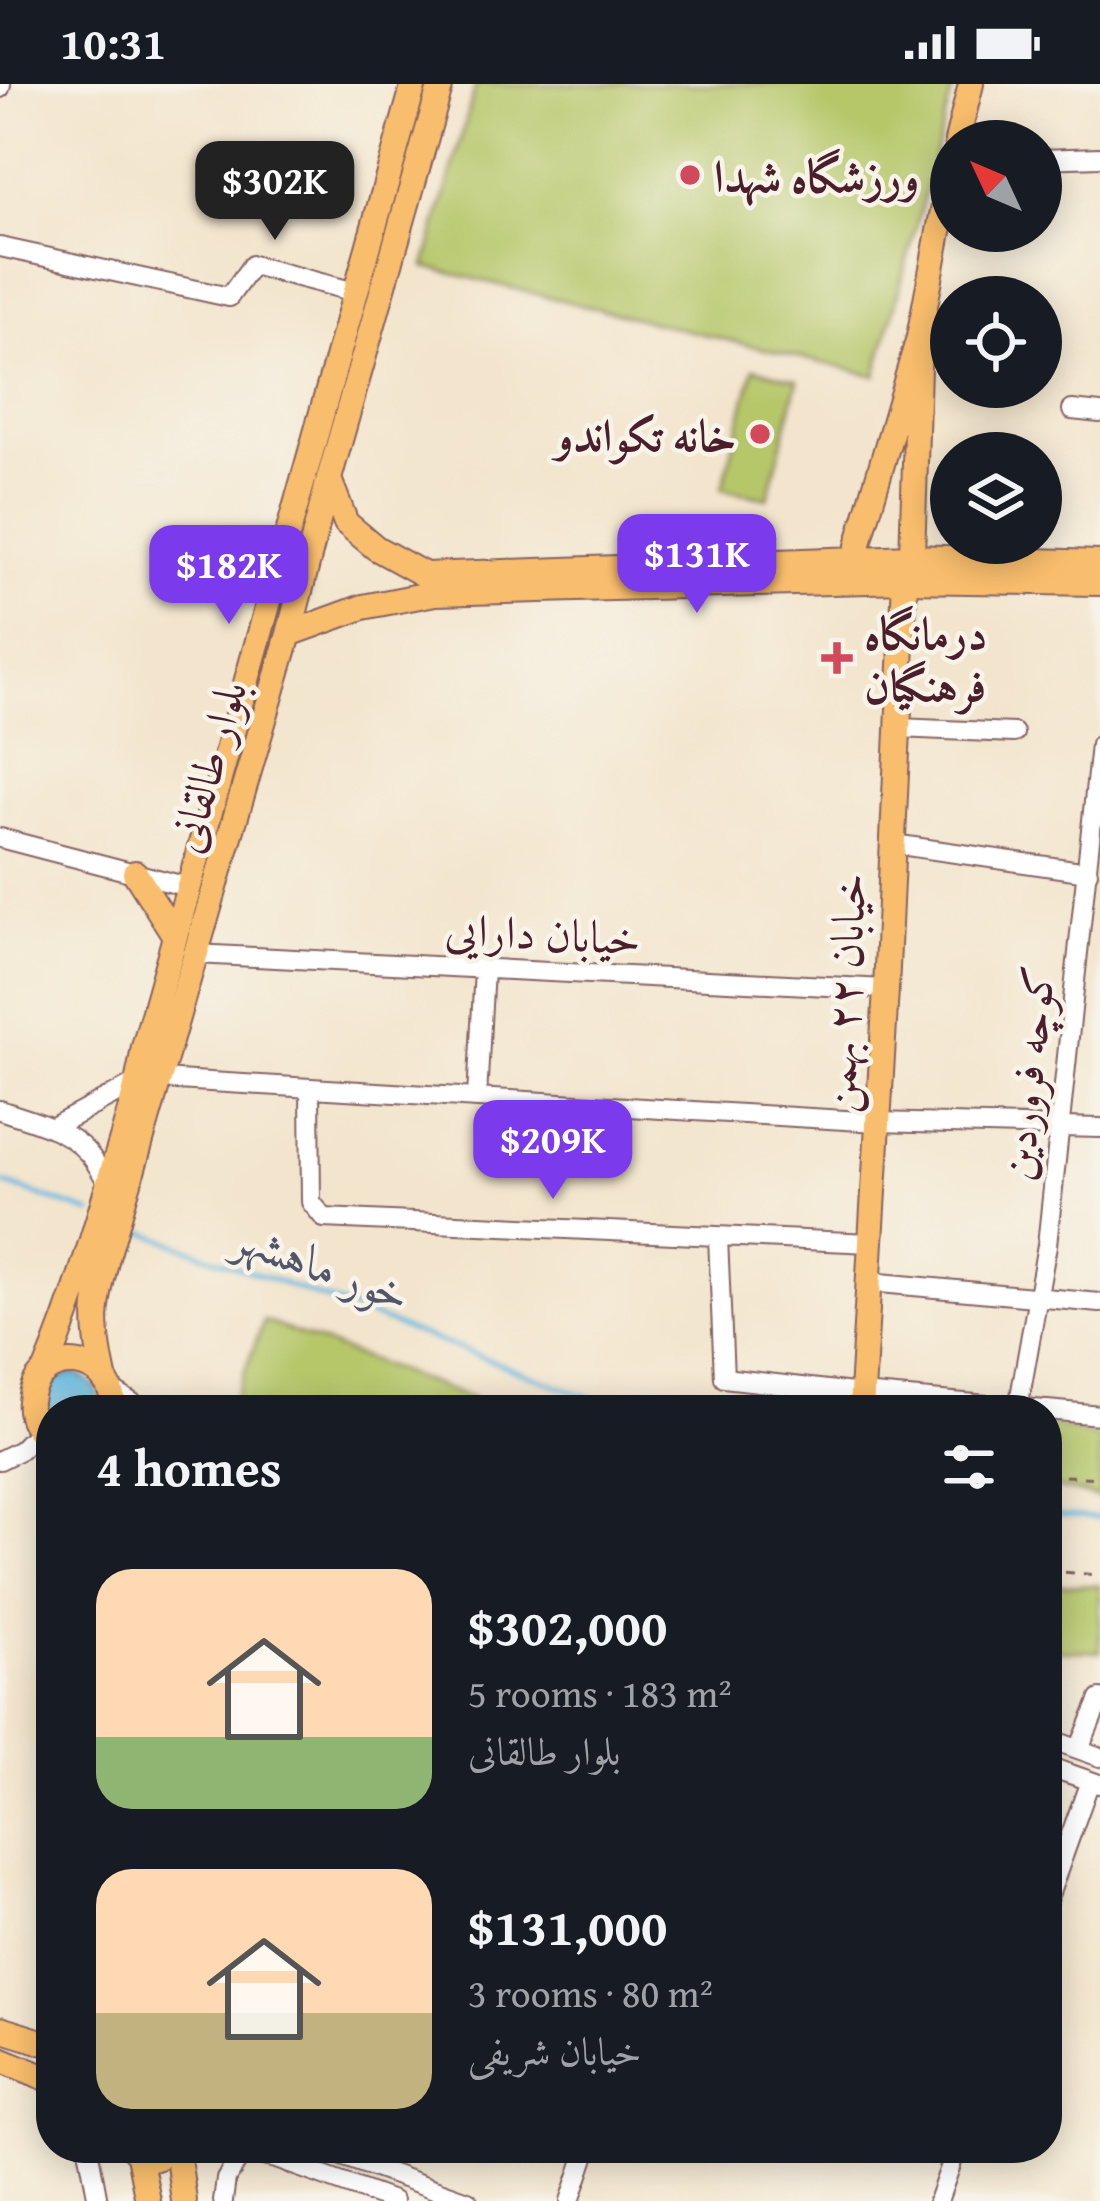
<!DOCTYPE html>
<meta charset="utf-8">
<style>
:root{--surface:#171b24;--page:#20242c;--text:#f1f3f6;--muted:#9ea1a6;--accent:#7c3aed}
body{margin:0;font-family:"Gentium Book Plus",Amiri,serif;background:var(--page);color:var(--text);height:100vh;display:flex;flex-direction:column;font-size:45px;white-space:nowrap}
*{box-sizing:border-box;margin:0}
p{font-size:39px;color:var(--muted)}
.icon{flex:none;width:66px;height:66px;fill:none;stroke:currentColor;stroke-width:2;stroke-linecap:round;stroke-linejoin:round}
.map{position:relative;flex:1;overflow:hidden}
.panel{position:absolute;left:36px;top:1311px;width:1026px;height:768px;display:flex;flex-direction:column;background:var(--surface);border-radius:48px;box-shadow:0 6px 30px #0003}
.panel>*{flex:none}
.needle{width:78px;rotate:314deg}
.tools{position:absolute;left:930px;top:36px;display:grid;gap:24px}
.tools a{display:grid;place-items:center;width:132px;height:132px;border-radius:50%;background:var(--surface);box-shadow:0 6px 30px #0003;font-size:60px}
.price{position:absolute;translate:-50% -102px;padding:0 27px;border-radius:24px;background:var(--accent);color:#fff;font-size:39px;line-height:78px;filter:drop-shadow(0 3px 6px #0008)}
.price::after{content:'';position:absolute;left:50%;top:72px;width:36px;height:27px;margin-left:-18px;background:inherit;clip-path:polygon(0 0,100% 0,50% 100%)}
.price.current{background:#222;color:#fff}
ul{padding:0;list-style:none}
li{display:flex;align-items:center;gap:36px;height:300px;padding:0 60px}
li span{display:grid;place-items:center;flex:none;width:336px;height:240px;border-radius:36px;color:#555}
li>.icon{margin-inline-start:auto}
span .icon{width:144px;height:144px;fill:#fffc;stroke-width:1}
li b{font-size:51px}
h2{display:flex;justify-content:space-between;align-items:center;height:144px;padding:0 60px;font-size:51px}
.status{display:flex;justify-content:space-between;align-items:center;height:84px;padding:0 60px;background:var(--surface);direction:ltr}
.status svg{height:33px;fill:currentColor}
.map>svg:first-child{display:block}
</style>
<div class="status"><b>10:31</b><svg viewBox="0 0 49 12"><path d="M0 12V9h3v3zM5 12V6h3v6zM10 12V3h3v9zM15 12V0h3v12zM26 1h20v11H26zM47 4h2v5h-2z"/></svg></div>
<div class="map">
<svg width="1100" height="2117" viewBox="0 0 1100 2117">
<rect width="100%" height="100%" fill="#f7f3e8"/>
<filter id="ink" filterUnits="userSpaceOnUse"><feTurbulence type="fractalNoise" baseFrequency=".00833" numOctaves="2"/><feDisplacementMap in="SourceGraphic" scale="24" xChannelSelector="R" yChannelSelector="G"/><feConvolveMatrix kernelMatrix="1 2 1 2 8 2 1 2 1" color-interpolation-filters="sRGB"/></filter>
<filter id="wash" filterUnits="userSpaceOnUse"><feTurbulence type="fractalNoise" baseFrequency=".004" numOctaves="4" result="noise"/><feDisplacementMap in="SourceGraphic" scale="48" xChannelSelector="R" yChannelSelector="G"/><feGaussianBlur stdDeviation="2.7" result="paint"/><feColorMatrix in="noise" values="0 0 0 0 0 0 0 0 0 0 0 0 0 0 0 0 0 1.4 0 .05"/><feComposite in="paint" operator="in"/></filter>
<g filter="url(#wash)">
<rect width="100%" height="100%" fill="#f3e5cd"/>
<!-- green -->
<path fill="#b6c76a" stroke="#80734a" stroke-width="3" d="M476,0H954L876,292L425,183Z
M754,284L798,296L768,414L722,405Z
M264,1237L501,1326H230Z
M1047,1339L1100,1355V1414L1047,1402Z
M1047,1500L1100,1502V1568L1047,1566Z"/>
<!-- water -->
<path fill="#63b8df" stroke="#566c85" stroke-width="3" d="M75,1289C92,1298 102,1305 101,1326H51V1344L40,1326C45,1298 47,1295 75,1289Z"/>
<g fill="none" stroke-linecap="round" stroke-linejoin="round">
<!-- stream -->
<path stroke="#63b8df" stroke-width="4.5" d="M0,1098L91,1129
M125,1141L624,1326
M1047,1430L1100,1434"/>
</g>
</g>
<g filter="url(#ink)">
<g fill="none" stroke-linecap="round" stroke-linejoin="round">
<defs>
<path id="minor" d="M0,4L1,0
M1041,75L1100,73
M0,163L229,213L252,181L355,208
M1072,326L1100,329
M898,644L1014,649
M0,754L188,803
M893,760L1088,788
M195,870L886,905
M160,995L878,1038L1100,1044
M310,1004L311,1118L324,1134L871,1159
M477,1014L484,885
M0,1026C29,1036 66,1044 87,1068C96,1077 102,1090 109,1101
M51,1044L138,998
M718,1153L724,1294L862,1310L1046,1326
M869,1198L1100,1219
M111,1305L144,1326
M1018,1324L1047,1161L1100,661
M1047,1326L1100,1331
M0,1376L20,1366L39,1347
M1047,1654L1100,1673
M1079,1665L1100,1615
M1047,1682L1099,1700
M1047,1817L1090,1697
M88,2064L98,2117
M230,2064L276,2075L393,2117
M319,2064L468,2117
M223,2117L226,2095L244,2067
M570,2117L588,2064
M938,2117L957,2064"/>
<path id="major" d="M957,57L971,0
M329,395L346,439L376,464L425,491L912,473L1100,479
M854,490V476L919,253L951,84
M289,550L363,523L435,509L905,496L1100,499
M135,789L175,852
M45,1288C72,1223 92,1159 111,1091C124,1049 137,1007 144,963L414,0
M104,1293C92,1238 94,1224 108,1170L289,550L329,395L441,0
M861,1326L886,905L905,496L912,473L919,253
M51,1357C37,1347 28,1335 30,1317C35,1262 116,1268 113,1326
M0,1945L51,1961
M0,1975L51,1996
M133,2064L139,2071L156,2074L177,2064
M177,2066L184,2117
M139,2071L148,2117"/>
</defs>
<!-- minor casing -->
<use href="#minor" stroke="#856464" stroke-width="22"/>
<!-- major casing -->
<use href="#major" stroke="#856464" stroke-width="28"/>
<!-- path -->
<path stroke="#856464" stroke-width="3" stroke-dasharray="9 9" stroke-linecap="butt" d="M1047,1391L1100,1394
M1047,1487L1100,1491"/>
<!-- minor -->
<use href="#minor" stroke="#fff" stroke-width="18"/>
<!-- major -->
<use href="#major" stroke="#f9be6d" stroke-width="24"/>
</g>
</g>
<!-- markers -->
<g fill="#d1495b" stroke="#f7f3e8" stroke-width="4.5">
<circle cx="690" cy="91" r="12"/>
<circle cx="760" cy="350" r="12"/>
<path d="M831 556h12v12h12v12h-12v12h-12v-12h-12v-12h12z"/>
</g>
<g text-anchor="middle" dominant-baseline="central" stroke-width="9" stroke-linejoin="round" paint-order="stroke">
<!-- poi labels -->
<g font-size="45" font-weight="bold" fill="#4a1f2b" stroke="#f7f3e8" text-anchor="start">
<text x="714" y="91">ورزشگاه شهدا</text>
<text x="736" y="350" text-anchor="end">خانه تکواندو</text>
<text x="864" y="548">درمانگاه<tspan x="864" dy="52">فرهنگیان</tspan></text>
</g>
<!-- street labels -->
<g font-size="45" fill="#4a1f2b" stroke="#f7f3e8">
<text transform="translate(207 682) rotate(-74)">بلوار طالقانی</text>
<text transform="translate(543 849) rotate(3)">خیابان دارایی</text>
<text transform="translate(843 909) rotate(-87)">خیابان ۲۲ بهمن</text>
<text transform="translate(1027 989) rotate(-84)">کوچه فروردین</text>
</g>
<!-- water labels -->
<g font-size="48" font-style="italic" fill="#53556a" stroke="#f7f3e8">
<text transform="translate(323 1181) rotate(20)">خور ماهشهر</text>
</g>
</g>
</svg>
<div class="tools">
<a><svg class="needle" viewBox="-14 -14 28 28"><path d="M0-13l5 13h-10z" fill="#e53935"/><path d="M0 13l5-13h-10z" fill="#9ea1a6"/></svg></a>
<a><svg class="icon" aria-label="locate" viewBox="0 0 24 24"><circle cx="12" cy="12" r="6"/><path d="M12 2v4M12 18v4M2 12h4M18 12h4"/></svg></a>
<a><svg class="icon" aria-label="layers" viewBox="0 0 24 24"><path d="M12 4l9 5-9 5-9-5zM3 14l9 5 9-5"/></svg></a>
</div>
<b class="price current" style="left:275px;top:159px">$302K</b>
<b class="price" style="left:697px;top:532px">$131K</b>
<b class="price" style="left:229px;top:543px">$182K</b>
<b class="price" style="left:553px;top:1118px">$209K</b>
<section class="panel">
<h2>4 homes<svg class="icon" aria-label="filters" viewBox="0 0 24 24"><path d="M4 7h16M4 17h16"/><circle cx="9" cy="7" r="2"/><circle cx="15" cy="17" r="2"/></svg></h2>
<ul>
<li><span style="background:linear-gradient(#ffd9b3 70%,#8fb573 0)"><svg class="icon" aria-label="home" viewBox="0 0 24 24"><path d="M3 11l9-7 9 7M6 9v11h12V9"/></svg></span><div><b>$302,000</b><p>5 rooms · 183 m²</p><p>بلوار طالقانی</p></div></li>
<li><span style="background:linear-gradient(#ffd9b3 60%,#c2b280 0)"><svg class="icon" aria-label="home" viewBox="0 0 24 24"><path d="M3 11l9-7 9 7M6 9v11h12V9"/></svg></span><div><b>$131,000</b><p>3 rooms · 80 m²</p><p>خیابان شریفی</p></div></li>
</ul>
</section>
</div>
